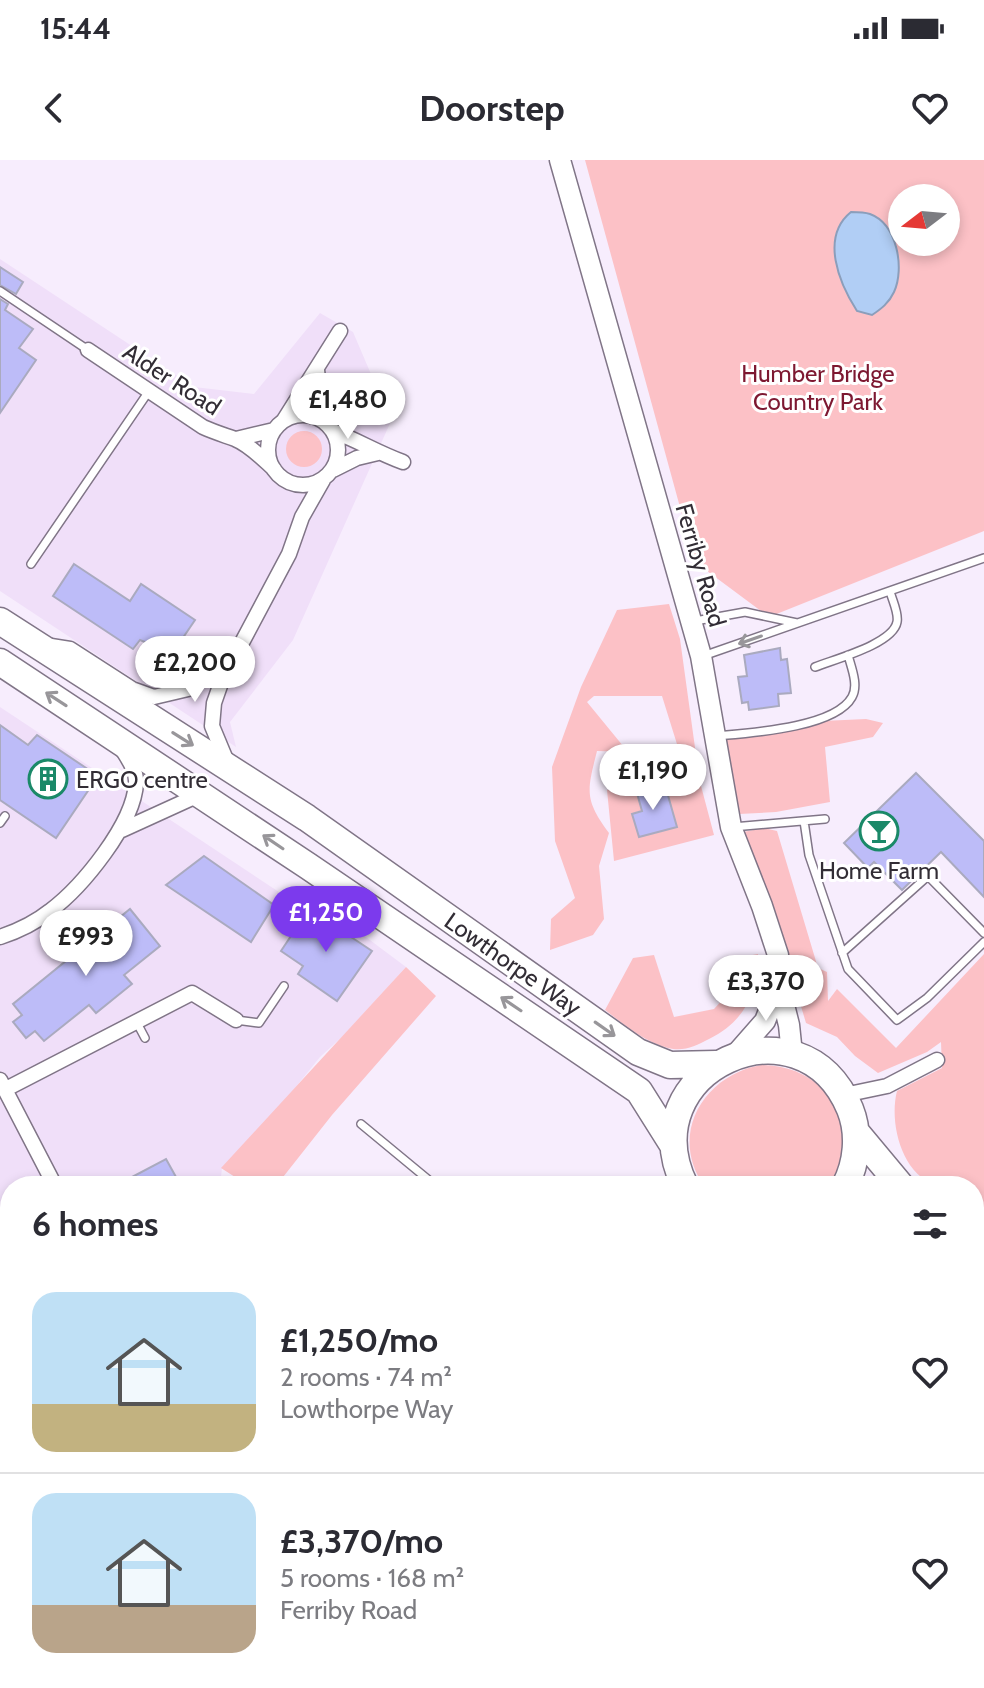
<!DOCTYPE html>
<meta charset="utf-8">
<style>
:root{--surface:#fff;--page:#f2f2f3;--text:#2b2b33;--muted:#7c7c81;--line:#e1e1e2;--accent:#7c3aed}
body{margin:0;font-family:Cabin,sans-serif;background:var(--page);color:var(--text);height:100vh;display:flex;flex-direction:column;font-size:30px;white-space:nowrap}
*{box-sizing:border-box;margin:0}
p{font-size:26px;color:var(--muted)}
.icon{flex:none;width:44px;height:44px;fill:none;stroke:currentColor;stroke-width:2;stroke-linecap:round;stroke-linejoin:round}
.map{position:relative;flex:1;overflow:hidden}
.side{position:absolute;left:0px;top:1016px;width:984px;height:512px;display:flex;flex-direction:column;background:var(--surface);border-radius:32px 32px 0 0;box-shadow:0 4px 12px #0003}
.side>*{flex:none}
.needle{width:52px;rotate:254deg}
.buttons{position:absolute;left:888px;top:24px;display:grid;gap:16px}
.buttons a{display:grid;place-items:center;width:72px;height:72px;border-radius:50%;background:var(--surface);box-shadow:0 4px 12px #0003;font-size:40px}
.price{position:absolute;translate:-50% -68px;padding:0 18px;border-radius:28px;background:#fff;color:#222;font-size:26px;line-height:52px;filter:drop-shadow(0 2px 4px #0008)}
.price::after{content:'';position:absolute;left:50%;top:48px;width:24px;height:18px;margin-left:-12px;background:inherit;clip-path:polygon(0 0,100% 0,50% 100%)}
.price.current{background:var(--accent);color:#fff}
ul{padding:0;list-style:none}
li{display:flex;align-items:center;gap:24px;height:200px;padding:0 32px}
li+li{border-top:2px solid var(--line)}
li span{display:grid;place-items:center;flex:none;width:224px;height:160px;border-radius:24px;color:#555}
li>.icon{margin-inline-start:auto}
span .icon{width:96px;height:96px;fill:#fffc;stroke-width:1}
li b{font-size:34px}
h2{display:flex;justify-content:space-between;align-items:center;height:96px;padding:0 32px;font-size:34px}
.status{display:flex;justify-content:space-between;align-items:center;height:56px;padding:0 40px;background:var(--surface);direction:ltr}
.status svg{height:22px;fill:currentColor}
header{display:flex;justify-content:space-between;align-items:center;height:104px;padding:0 32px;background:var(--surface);font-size:36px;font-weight:700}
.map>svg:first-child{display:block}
</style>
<div class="status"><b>15:44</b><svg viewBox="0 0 49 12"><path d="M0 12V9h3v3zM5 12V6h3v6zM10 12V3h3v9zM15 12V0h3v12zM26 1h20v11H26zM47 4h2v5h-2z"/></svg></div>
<header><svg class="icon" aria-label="back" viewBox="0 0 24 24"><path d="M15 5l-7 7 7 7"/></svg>Doorstep<svg class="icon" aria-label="heart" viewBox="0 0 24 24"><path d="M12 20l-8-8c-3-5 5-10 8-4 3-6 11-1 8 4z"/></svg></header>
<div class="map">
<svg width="984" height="1528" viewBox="0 0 984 1528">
<rect width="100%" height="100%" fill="#f7edfd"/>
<!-- built -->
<path fill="#f0dff9" d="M0,99L194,227L254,234L320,153L353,172L391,261L293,480L230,562L236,587L0,431Z
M0,547L294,742L323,745L406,807L344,875L320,897L274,954L222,1008L220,1026H10V1207L0,1212Z"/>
<!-- green -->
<path fill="#fcc1c6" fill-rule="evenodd" d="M585,0H984V371L769,457L695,402ZM902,38H946V82H902Z
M286 289a18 18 0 1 1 36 0a18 18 0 1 1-36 0Z
M669,444L680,479L697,602L681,597L662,536H594L587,542L628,592L597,591C587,631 584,639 609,673L599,706L604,759L593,775L550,790L551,759L575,738L555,681L552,607L581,527L617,450Z
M866,559L883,563L873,577L825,587L830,642L776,652L739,654L725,578L823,561Z
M696,607L714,675L614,701L607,630ZM667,632L677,667L653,674L646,650L652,636Z
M764,668L777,671L818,808L827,812L828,841L837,829L896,888L984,794V1069L974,1059V1026C963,1026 946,1029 935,1025C901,1013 889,962 897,931L942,908L941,882L927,892L878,913L855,896L837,877L806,863L765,726L744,679L743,672Z
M758,794C757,834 745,861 709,879C695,886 684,892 668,888C643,881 625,865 605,850L633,798L654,795L674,857L714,849L736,825L747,796Z
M406,807L436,836L332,955L276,1026H249L221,1008Z
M761,905C828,905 866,968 832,1026H704C668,974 704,915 761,905Z
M974,1164L984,1173V1291L974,1276Z
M10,1207V1417L0,1422V1212Z"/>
<!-- water -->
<path fill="#b1cef5" stroke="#8b9ebb" stroke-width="2" d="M851,52C857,52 864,52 870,54C897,64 905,108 894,132C889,143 881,149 872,155L857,151C839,123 820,77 851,52Z"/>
<!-- building -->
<path fill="#bdbcf8" stroke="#aaaabf" stroke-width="2" d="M0,107L23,122L16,134L0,125Z
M0,139L8,144L5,150L33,169L19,188L36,200L0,253Z
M74,404L130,441L141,424L195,460L178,485L157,487L140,480L133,489L53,436Z
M780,488L781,500L787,499L791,533L778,534L779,546L749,550L748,542L742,543L738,517L747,516L744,495Z
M0,565L28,585L37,575L98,616L56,678L0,640Z
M916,613L984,681V737L941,692L902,730L874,702L868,708L844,683Z
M650,623L653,636L667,632L677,667L639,677L632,654L642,651L635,626Z
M204,696L274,745L251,782L166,725Z
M130,749L160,786L124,815L132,824L96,853L89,845L44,881L35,871L26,878L13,862L22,855L13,844Z
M309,749L372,791L337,841L298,814L303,806L281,791Z
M166,999L181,1026H115Z"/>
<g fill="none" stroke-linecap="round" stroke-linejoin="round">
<defs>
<path id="lane" d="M0,131L88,190
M31,404L149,231
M695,461L745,452L797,463
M703,496L984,398
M815,507C835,499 893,484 897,462C899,453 892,440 890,431
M716,576C749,573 835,568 852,537C859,525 851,507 848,495
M804,661L809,695L848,809L897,860L927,838L984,782
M0,663L5,656
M733,667L825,659
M842,793L928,716L984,773
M236,860L259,863L284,826
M136,861L145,878
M361,964L436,1026
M0,1141L10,1159
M974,1396L984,1417
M378,1518L381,1528"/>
<path id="street" d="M88,190L203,267C214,272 224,275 235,279C250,285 263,299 274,309
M317,210L323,261
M268 290a35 35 0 1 1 70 0a35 35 0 1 1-70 0Z
M284,260L340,171
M333,271C357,280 378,293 403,302
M236,279L274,270
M333,310L357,298L378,293
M51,486L70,489L132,529L154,537L188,529L233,491
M227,602L212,566L214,543L222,520L289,394L302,357L323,320
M122,670L201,634
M0,777C18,771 35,763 50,751C82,727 134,664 136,623C137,611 128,599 122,589
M0,920L55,1026
M6,929L192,833L236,860
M844,935L887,926L937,900
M0,1190L10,1185"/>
<path id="secondary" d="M560,0L701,496L731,667L762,746L778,795L779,825L789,865L792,894
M736,894L765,861L779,825"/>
<path id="highway" d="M0,461L307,658L638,892L670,905L716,904
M0,502L308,706L639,931L673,985
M856,972L901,1026
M685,1026C628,910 801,831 850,949C860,974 857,1003 845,1026
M974,1091L984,1101
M974,1127L984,1136
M974,1332L984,1351"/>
</defs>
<!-- lane casing -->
<use href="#lane" stroke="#807587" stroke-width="10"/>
<!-- street casing -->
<use href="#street" stroke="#807587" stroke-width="17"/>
<!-- secondary casing -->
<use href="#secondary" stroke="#807587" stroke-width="23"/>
<!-- highway casing -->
<use href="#highway" stroke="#807587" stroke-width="29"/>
<!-- lane -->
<use href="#lane" stroke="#fff" stroke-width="7"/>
<!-- street -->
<use href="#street" stroke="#fff" stroke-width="14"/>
<!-- secondary -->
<use href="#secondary" stroke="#fff" stroke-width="20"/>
<!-- highway -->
<use href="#highway" stroke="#fff" stroke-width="26"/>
</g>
<!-- one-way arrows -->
<defs><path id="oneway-shaft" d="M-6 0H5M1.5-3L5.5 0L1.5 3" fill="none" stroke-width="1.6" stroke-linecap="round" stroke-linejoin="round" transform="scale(2)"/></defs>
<g stroke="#98969a">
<use href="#oneway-shaft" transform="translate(750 480) rotate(161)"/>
<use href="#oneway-shaft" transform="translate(56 539) rotate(-147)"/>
<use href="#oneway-shaft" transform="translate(183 579) rotate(32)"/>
<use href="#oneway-shaft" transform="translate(273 682) rotate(-146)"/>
<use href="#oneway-shaft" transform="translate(511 844) rotate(-146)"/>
<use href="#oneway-shaft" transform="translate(605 869) rotate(35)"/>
</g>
<!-- icons -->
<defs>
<symbol id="building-ring" viewBox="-11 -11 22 22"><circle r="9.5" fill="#fff" stroke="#1a8968" stroke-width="1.5"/><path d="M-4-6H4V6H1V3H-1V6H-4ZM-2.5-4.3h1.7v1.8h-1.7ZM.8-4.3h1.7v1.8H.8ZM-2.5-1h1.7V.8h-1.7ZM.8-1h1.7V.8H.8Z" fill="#1a8968"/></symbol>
<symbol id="bar-ring" viewBox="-11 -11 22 22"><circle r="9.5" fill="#fff" stroke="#1a8968" stroke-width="1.5"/><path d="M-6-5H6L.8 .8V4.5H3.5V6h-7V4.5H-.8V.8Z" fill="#1a8968"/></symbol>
</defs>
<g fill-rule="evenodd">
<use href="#building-ring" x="26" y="597" width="44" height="44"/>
<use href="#bar-ring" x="857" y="649" width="44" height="44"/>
</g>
<g text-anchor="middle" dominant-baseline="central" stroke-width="6" stroke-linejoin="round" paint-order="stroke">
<!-- park labels -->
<g font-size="24" fill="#7d1831" stroke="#fff">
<text x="818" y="213">Humber Bridge<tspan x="818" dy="28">Country Park</tspan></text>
</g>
<!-- street labels -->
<g font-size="24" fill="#322d35" stroke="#fff">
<text transform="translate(172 219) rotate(33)">Alder Road</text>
<text transform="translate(701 405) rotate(74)">Ferriby Road</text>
<text transform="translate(513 804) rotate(35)">Lowthorpe Way</text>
</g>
<!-- poi labels -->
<g font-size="24" fill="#322d35" stroke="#fff" text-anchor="start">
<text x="76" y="619">ERGO centre</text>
<text x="879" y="710" text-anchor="middle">Home Farm</text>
</g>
</g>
</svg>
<div class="buttons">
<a><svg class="needle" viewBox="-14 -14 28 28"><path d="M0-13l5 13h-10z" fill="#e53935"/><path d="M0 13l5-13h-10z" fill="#7c7c81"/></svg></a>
</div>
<b class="price" style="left:348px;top:281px">£1,480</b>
<b class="price" style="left:195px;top:544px">£2,200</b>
<b class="price" style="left:653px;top:652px">£1,190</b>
<b class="price current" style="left:326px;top:794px">£1,250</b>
<b class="price" style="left:86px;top:818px">£993</b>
<b class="price" style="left:766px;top:863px">£3,370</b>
<section class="side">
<h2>6 homes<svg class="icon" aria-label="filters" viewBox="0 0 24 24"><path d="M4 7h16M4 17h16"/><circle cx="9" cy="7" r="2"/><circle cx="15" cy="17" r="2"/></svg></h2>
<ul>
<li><span style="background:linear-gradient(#bfe0f5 70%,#c2b280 0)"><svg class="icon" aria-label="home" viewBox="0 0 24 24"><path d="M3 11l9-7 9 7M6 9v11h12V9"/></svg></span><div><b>£1,250/mo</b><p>2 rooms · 74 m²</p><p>Lowthorpe Way</p></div><svg class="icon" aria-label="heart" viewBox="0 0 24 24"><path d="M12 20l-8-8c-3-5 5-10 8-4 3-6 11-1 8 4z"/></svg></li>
<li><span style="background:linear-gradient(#bfe0f5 70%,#b9a48a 0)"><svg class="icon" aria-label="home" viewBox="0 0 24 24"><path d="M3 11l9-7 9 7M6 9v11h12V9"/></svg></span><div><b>£3,370/mo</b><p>5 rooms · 168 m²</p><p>Ferriby Road</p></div><svg class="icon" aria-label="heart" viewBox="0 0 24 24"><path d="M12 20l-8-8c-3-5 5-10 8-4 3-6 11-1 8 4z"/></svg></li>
</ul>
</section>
</div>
